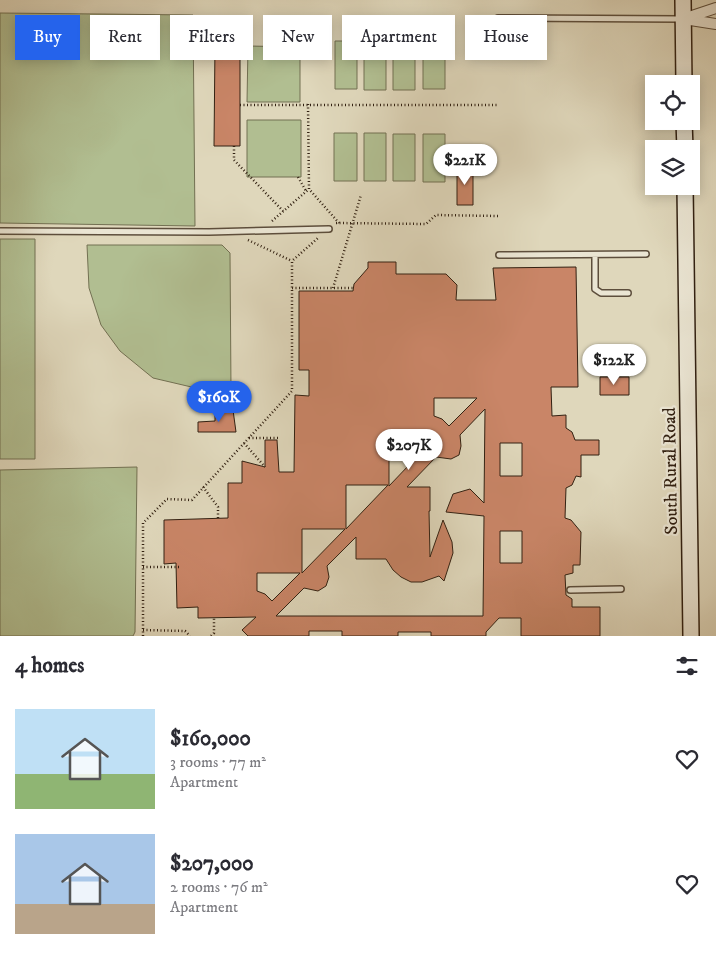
<!DOCTYPE html>
<meta charset="utf-8">
<style>
:root{--surface:#fff;--page:#f7f7f7;--text:#2b2b33;--muted:#7c7c81;--accent:#2563eb}
body{margin:0;font-family:"IM FELL DW Pica",serif;background:var(--page);color:var(--text);height:100vh;display:flex;flex-direction:column;font-size:19px;white-space:nowrap}
*{box-sizing:border-box;margin:0}
p{font-size:16px;color:var(--muted)}
.icon{flex:none;width:28px;height:28px;fill:none;stroke:currentColor;stroke-width:2;stroke-linecap:round;stroke-linejoin:round}
.map{position:relative;height:636px;overflow:hidden}
.panel{display:flex;flex-direction:column;background:var(--surface);flex:1}
.panel>*{flex:none}
.banner{position:absolute;left:15px;top:15px;width:686px;height:45px;display:flex;gap:10px}
.fabs{position:absolute;left:645px;top:75px;display:grid;gap:10px}
.fabs a{display:grid;place-items:center;width:55px;height:55px;border-radius:0px;background:var(--surface);box-shadow:0 2px 12px #0003;font-size:25px}
.price{position:absolute;translate:-50% -42px;padding:0 11px;border-radius:18px;background:#fff;color:#222;font-size:16px;line-height:32px;filter:drop-shadow(0 1px 2px #0008)}
.price::after{content:'';position:absolute;left:50%;top:30px;width:15px;height:11px;margin-left:-8px;background:inherit;clip-path:polygon(0 0,100% 0,50% 100%)}
.price.on{background:var(--accent);color:#fff}
ul{padding:0;list-style:none}
li{display:flex;align-items:center;gap:15px;height:125px;padding:0 15px}
li span{display:grid;place-items:center;flex:none;width:140px;height:100px;border-radius:0px;color:#555}
li>.icon{margin-inline-start:auto}
span .icon{width:60px;height:60px;fill:#fffc;stroke-width:1}
li b{font-size:21px}
h2{display:flex;justify-content:space-between;align-items:center;height:60px;padding:0 15px;font-size:21px}
.tag{padding:0 18px;border-radius:0px;background:var(--surface);box-shadow:0 2px 12px #0003;font-size:18px;line-height:45px}
.tag.on{background:var(--accent);color:#fff}
.map>svg:first-child{display:block}
</style>
<div class="map">
<svg width="716" height="636" viewBox="0 0 716 636">
<rect width="100%" height="100%" fill="#dfd7bb"/>
<filter id="stains"><feTurbulence type="fractalNoise" baseFrequency=".004" numOctaves="4"/><feColorMatrix values="0 0 0 0 .2 0 0 0 0 .09 0 0 0 0 .02 0 0 0 .5 -.17"/></filter>
<radialGradient id="worn" r=".72"><stop offset=".6" stop-color="#630" stop-opacity="0"/><stop offset="1" stop-color="#630" stop-opacity=".3"/></radialGradient>
<!-- green -->
<path fill="#b1be91" stroke="#727052" d="M0,13L193,15L195,226L0,223Z
M335,41H357V89H335Z
M423,41H445V89H423Z
M364,42H386V90H364Z
M393,42H415V90H393Z
M248,46L300,47V102H247Z
M247,120H301V177H247Z
M334,133H357V181H334Z
M364,133H386V181H364Z
M393,134H415V181H393Z
M423,134H445V182H423Z
M0,239H35V459H0Z
M87,245H222L230,253L231,390L200,389L153,378L120,351L101,325L89,288Z
M137,467L135,632L133,636H0V470Z"/>
<!-- building -->
<path fill="#c98567" stroke="#322112" fill-rule="evenodd" d="M215,45L240,46V146H214Z
M457,168H473V205H457Z
M368,262H396V274H446L457,285L456,300H496L493,268L576,267L578,387H551L552,416L566,415V428L572,432L575,440H599V455H581V477L576,476L572,485L566,488L565,518L571,520L581,532L580,565H573V573L565,575L566,595L572,599V607H600V636H521V618H499L486,632V636H431V632H398V636H342V631H309V636H248L242,630L256,617L198,618V607L177,608L176,563L164,564V520L228,518V483H242V461L265,467V440H277L279,472H294L295,395L309,396V370H299V291H353L354,284L368,268ZM434,398H477L449,426L442,419L434,416ZM485,409L484,503L470,489L453,494L446,512L484,516L483,616H276L304,588L318,591L326,586L329,577L327,566L356,537V559H386L393,570L401,577L411,582H422L439,576L444,581L453,553L452,542L443,520L430,557L429,511H430V487H407L436,457L451,459L459,455L461,446L460,435ZM389,442H431L389,486ZM500,443H522V476H500ZM346,485H388L346,529ZM302,529H345L302,573ZM500,531H522V563H500ZM257,573H300L272,601L265,594L257,591Z
M600,377H629V395H600Z
M215,410H233L236,432H198V422L215,421Z"/>
<g fill="none" stroke-linecap="round" stroke-linejoin="round">
<defs>
<path id="lane" d="M498,18L680,19
M0,231L209,232L329,229
M499,255L646,254
M595,255V289L601,293H628
M570,590L621,589"/>
<path id="street" d="M683,19L716,8
M684,19L716,24"/>
<path id="secondary" d="M683,0L684,84
M684,121L685,149
M685,186L691,636"/>
</defs>
<!-- lane casing -->
<use href="#lane" stroke="#5d4e3c" stroke-width="8"/>
<!-- street casing -->
<use href="#street" stroke="#5d4e3c" stroke-width="12"/>
<!-- secondary casing -->
<use href="#secondary" stroke="#322112" stroke-width="18"/>
<!-- path -->
<path stroke="#322112" stroke-width="2.5" stroke-dasharray="1 2.5" stroke-linecap="butt" d="M308,104L309,189L339,223
M240,105H498
M234,146V160L283,211
M298,177L306,191
M272,221L309,189
M336,223L426,224L436,215L498,216
M248,240L292,261
M292,288H353
M333,288L361,195
M249,438H278
M244,443L265,467
M203,487L218,507V518
M143,567H181
M143,630L185,631L190,636
M143,636V523L167,499L192,500L292,391V261L318,238
M211,636L214,633V617"/>
<!-- lane -->
<use href="#lane" stroke="#eae5d3" stroke-width="5"/>
<!-- street -->
<use href="#street" stroke="#eae5d3" stroke-width="10"/>
<!-- secondary -->
<use href="#secondary" stroke="#eae5d3" stroke-width="15"/>
</g>
<g text-anchor="middle" dominant-baseline="central" stroke-width="4.5" stroke-linejoin="round" paint-order="stroke">
<!-- street labels -->
<g font-size="18" fill="#322112" stroke="#eae5d3">
<text transform="translate(671 471) rotate(-91)">South Rural Road</text>
</g>
</g>
<rect width="100%" height="100%" filter="url(#stains)"/>
<rect width="100%" height="100%" fill="url(#worn)"/>
</svg>
<div class="fabs">
<a><svg class="icon" aria-label="locate" viewBox="0 0 24 24"><circle cx="12" cy="12" r="6"/><path d="M12 2v4M12 18v4M2 12h4M18 12h4"/></svg></a>
<a><svg class="icon" aria-label="layers" viewBox="0 0 24 24"><path d="M12 4l9 5-9 5-9-5zM3 14l9 5 9-5"/></svg></a>
</div>
<b class="price" style="left:465px;top:186px">$221K</b>
<b class="price" style="left:614px;top:386px">$122K</b>
<b class="price on" style="left:219px;top:423px">$160K</b>
<b class="price" style="left:409px;top:471px">$207K</b>
<div class="banner">
<a class="tag on">Buy</a>
<a class="tag">Rent</a>
<a class="tag">Filters</a>
<a class="tag">New</a>
<a class="tag">Apartment</a>
<a class="tag">House</a>
</div>
</div>
<section class="panel">
<h2>4 homes<svg class="icon" aria-label="filters" viewBox="0 0 24 24"><path d="M4 7h16M4 17h16"/><circle cx="9" cy="7" r="2"/><circle cx="15" cy="17" r="2"/></svg></h2>
<ul>
<li><span style="background:linear-gradient(#bfe0f5 65%,#8fb573 0)"><svg class="icon" aria-label="home" viewBox="0 0 24 24"><path d="M3 11l9-7 9 7M6 9v11h12V9"/></svg></span><div><b>$160,000</b><p>3 rooms · 77 m²</p><p>Apartment</p></div><svg class="icon" aria-label="heart" viewBox="0 0 24 24"><path d="M12 20l-8-8c-3-5 5-10 8-4 3-6 11-1 8 4z"/></svg></li>
<li><span style="background:linear-gradient(#a9c7e8 70%,#b9a48a 0)"><svg class="icon" aria-label="home" viewBox="0 0 24 24"><path d="M3 11l9-7 9 7M6 9v11h12V9"/></svg></span><div><b>$207,000</b><p>2 rooms · 76 m²</p><p>Apartment</p></div><svg class="icon" aria-label="heart" viewBox="0 0 24 24"><path d="M12 20l-8-8c-3-5 5-10 8-4 3-6 11-1 8 4z"/></svg></li>
</ul>
</section>
